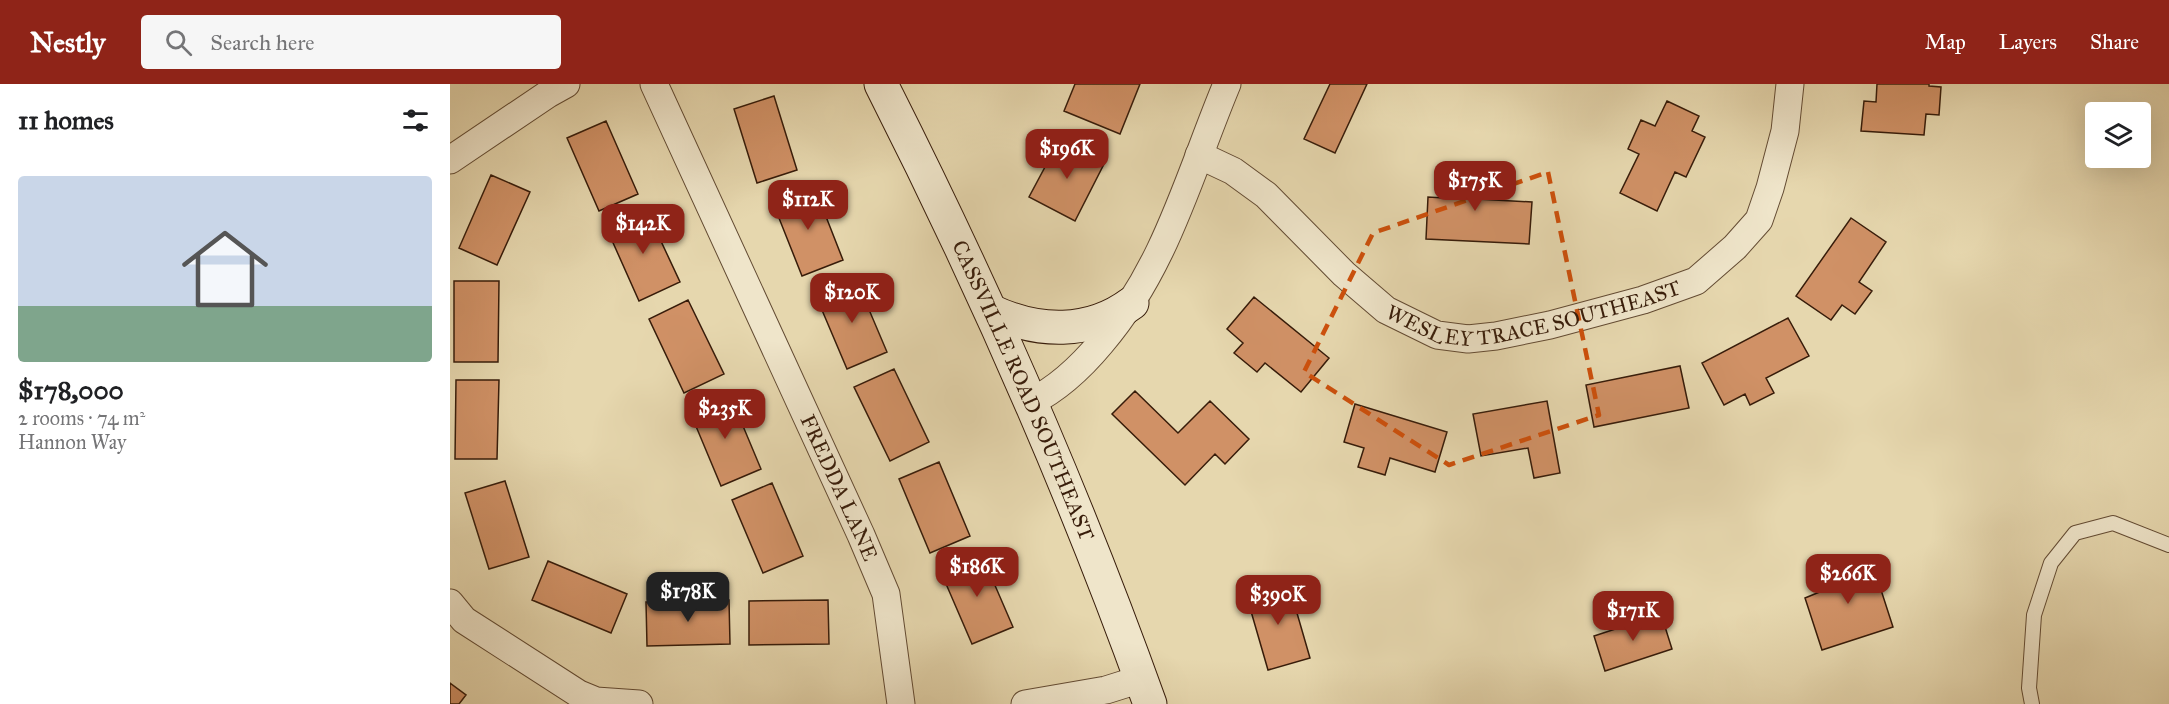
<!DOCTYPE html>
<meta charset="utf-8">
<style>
:root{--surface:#fff;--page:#f6f6f6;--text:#202124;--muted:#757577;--line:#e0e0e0;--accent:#8f2418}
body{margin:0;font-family:"IM FELL Great Primer",serif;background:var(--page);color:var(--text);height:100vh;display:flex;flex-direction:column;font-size:22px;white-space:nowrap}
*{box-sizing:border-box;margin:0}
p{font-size:20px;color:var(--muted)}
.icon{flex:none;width:33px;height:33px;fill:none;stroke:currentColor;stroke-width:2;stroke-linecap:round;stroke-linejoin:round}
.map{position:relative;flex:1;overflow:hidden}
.drawer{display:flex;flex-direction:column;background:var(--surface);width:450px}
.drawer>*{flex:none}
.fabs{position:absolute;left:1635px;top:18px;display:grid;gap:12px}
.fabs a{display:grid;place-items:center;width:66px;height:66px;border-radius:6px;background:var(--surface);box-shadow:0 6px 24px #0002;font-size:30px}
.price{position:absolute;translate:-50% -51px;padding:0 14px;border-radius:12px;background:var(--accent);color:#fff;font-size:20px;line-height:39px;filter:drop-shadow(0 2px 3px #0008)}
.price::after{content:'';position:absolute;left:50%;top:36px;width:18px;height:14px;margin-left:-9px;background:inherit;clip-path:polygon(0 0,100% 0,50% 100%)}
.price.current{background:#222;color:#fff}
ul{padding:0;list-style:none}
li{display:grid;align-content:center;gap:12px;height:318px;padding:0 18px}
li+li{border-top:2px solid var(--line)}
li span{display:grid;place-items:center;height:186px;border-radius:6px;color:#555}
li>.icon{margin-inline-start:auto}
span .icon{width:108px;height:108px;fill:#fffc;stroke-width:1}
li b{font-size:26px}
h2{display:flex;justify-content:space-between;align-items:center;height:72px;padding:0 18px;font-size:26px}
header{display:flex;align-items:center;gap:36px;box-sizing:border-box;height:84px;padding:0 30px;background:var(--accent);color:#fff}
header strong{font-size:28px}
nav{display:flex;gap:33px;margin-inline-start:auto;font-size:21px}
.search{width:420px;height:54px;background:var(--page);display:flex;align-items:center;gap:15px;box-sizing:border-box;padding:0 21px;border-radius:6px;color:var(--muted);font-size:22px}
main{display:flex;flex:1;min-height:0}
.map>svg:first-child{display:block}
</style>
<header>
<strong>Nestly</strong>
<div class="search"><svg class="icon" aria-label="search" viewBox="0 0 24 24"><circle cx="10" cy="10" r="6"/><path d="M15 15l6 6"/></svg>Search here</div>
<nav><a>Map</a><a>Layers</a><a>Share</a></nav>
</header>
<main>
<section class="drawer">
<h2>11 homes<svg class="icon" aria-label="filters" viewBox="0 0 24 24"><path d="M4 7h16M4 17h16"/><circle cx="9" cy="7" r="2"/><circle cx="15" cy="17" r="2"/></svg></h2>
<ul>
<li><span style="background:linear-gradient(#c9d6e8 70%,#7fa58c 0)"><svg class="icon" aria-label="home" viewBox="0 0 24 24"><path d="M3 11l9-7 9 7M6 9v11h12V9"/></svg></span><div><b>$178,000</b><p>2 rooms · 74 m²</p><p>Hannon Way</p></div></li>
</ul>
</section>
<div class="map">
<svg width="1719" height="620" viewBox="0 0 1719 620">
<rect width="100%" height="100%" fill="#e6d7ae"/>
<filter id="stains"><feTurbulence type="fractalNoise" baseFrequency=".00333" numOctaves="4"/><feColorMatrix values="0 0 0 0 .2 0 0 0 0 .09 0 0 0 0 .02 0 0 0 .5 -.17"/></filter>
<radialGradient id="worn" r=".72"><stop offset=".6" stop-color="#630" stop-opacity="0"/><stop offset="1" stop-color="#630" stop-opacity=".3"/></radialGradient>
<!-- building -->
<path fill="#d09166" stroke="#371c0a" stroke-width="1.5" d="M625,0H690L670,50L614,27Z
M880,0H917L885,69L854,55Z
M1427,0H1479V2L1491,3L1489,31L1476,30L1474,51L1411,47L1414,17L1426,18Z
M324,12L347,86L307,99L284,25Z
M1217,17L1249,32L1242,47L1255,53L1236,93L1225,88L1207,127L1170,109L1189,70L1178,65L1191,36L1205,42Z
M156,37L188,110L149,127L117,54Z
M610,55L655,78L625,137L579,113Z
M996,78L1029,80L1027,115L1082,118L1079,160L976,155L978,113L994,114Z
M41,91L80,108L47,181L9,164Z
M364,102L393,176L352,192L323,119Z
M196,125L230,198L189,217L156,143Z
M1401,134L1436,158L1409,198L1422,207L1405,230L1392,221L1381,236L1346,212Z
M406,195L437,268L397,285L366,212Z
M4,197H49L48,278H4Z
M804,213L879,274L851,308L815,279L807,288L784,269L793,259L777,245Z
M238,216L274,290L234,309L199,235Z
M1338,234L1359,272L1316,294L1324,309L1300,321L1295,310L1274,321L1252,279Z
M1230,282L1239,324L1144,343L1136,301Z
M444,285L479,358L440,377L404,303Z
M6,296H49L47,375H5Z
M685,307L728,349L760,317L799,355L775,380L765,370L735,401L662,330Z
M280,311L311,385L271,402L240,328Z
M1097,317L1110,389L1084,394L1078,364L1031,372L1023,330Z
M905,320L997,348L985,388L940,374L935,391L908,383L914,364L894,358Z
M489,378L520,452L480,469L449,395Z
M55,397L79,473L39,485L15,409Z
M322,399L353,472L313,489L282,416Z
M531,469L563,543L522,560L490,486Z
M1421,475L1443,543L1372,566L1355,514L1372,507L1367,492Z
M98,477L177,510L161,549L82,516Z
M838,498L860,574L818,586L796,510Z
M279,516L280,560L197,562L196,518Z
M378,516L379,560L299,561V517Z
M1211,530L1222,565L1155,587L1144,552Z
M0,599L16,611L9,620H0Z"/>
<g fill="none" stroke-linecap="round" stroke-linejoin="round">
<defs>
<path id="lane" d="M1582,620L1579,604L1584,531L1601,479L1625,449L1663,439L1719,461"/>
<g id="street">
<path id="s1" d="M204,0L411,451L436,510L451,620"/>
<path id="s2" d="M749,71L783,87L816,111L894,190L936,226L987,251L1018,255L1046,252L1100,241L1193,216L1246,197L1285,163L1309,136L1320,104L1335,47L1340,0"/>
<path d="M0,76L98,10L116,0"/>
<path d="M581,318C609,304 631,283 651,259C716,183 739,91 777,0"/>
<path d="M0,519L14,536L129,610L146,617L189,620"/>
<path d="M575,620L656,606L691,595"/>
</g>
<g id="secondary">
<path id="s3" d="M431,0C533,201 624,408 700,620"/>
<path d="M541,227C588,249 639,251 682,219"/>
</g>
</defs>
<!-- lane casing -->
<use href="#lane" stroke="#634b33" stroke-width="16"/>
<!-- street casing -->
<use href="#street" stroke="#634b33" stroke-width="29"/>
<!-- secondary casing -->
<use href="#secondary" stroke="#371c0a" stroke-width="35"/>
<!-- lane -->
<use href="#lane" stroke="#efe5ca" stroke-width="14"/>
<!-- street -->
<use href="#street" stroke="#efe5ca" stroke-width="27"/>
<!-- secondary -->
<use href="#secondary" stroke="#efe5ca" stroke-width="33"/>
</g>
<!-- marked area -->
<path fill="none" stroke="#cd500c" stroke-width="4.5" stroke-dasharray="12 8" stroke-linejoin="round" d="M1098,88L1149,331L999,381L854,288L923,149Z"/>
<g text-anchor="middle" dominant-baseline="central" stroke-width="4.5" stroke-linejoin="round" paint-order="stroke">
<!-- street labels -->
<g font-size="21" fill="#371c0a" stroke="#efe5ca">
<text stroke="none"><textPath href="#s2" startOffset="399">WESLEY TRACE SOUTHEAST</textPath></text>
<text stroke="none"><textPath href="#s3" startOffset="338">CASSVILLE ROAD SOUTHEAST</textPath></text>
<text stroke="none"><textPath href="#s1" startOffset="444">FREDDA LANE</textPath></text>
</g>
</g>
<rect width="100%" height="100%" filter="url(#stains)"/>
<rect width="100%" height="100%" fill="url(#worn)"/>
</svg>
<div class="fabs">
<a><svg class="icon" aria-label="layers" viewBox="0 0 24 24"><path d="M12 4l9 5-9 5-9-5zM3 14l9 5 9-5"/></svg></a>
</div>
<b class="price" style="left:617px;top:96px">$196K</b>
<b class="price" style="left:1025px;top:128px">$175K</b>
<b class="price" style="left:358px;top:147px">$112K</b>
<b class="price" style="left:193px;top:171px">$142K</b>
<b class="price" style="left:402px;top:240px">$120K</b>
<b class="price" style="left:275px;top:356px">$235K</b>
<b class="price" style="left:527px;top:514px">$186K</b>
<b class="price" style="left:1398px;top:521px">$266K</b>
<b class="price current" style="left:238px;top:539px">$178K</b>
<b class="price" style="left:828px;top:542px">$390K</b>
<b class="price" style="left:1183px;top:558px">$171K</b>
</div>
</main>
